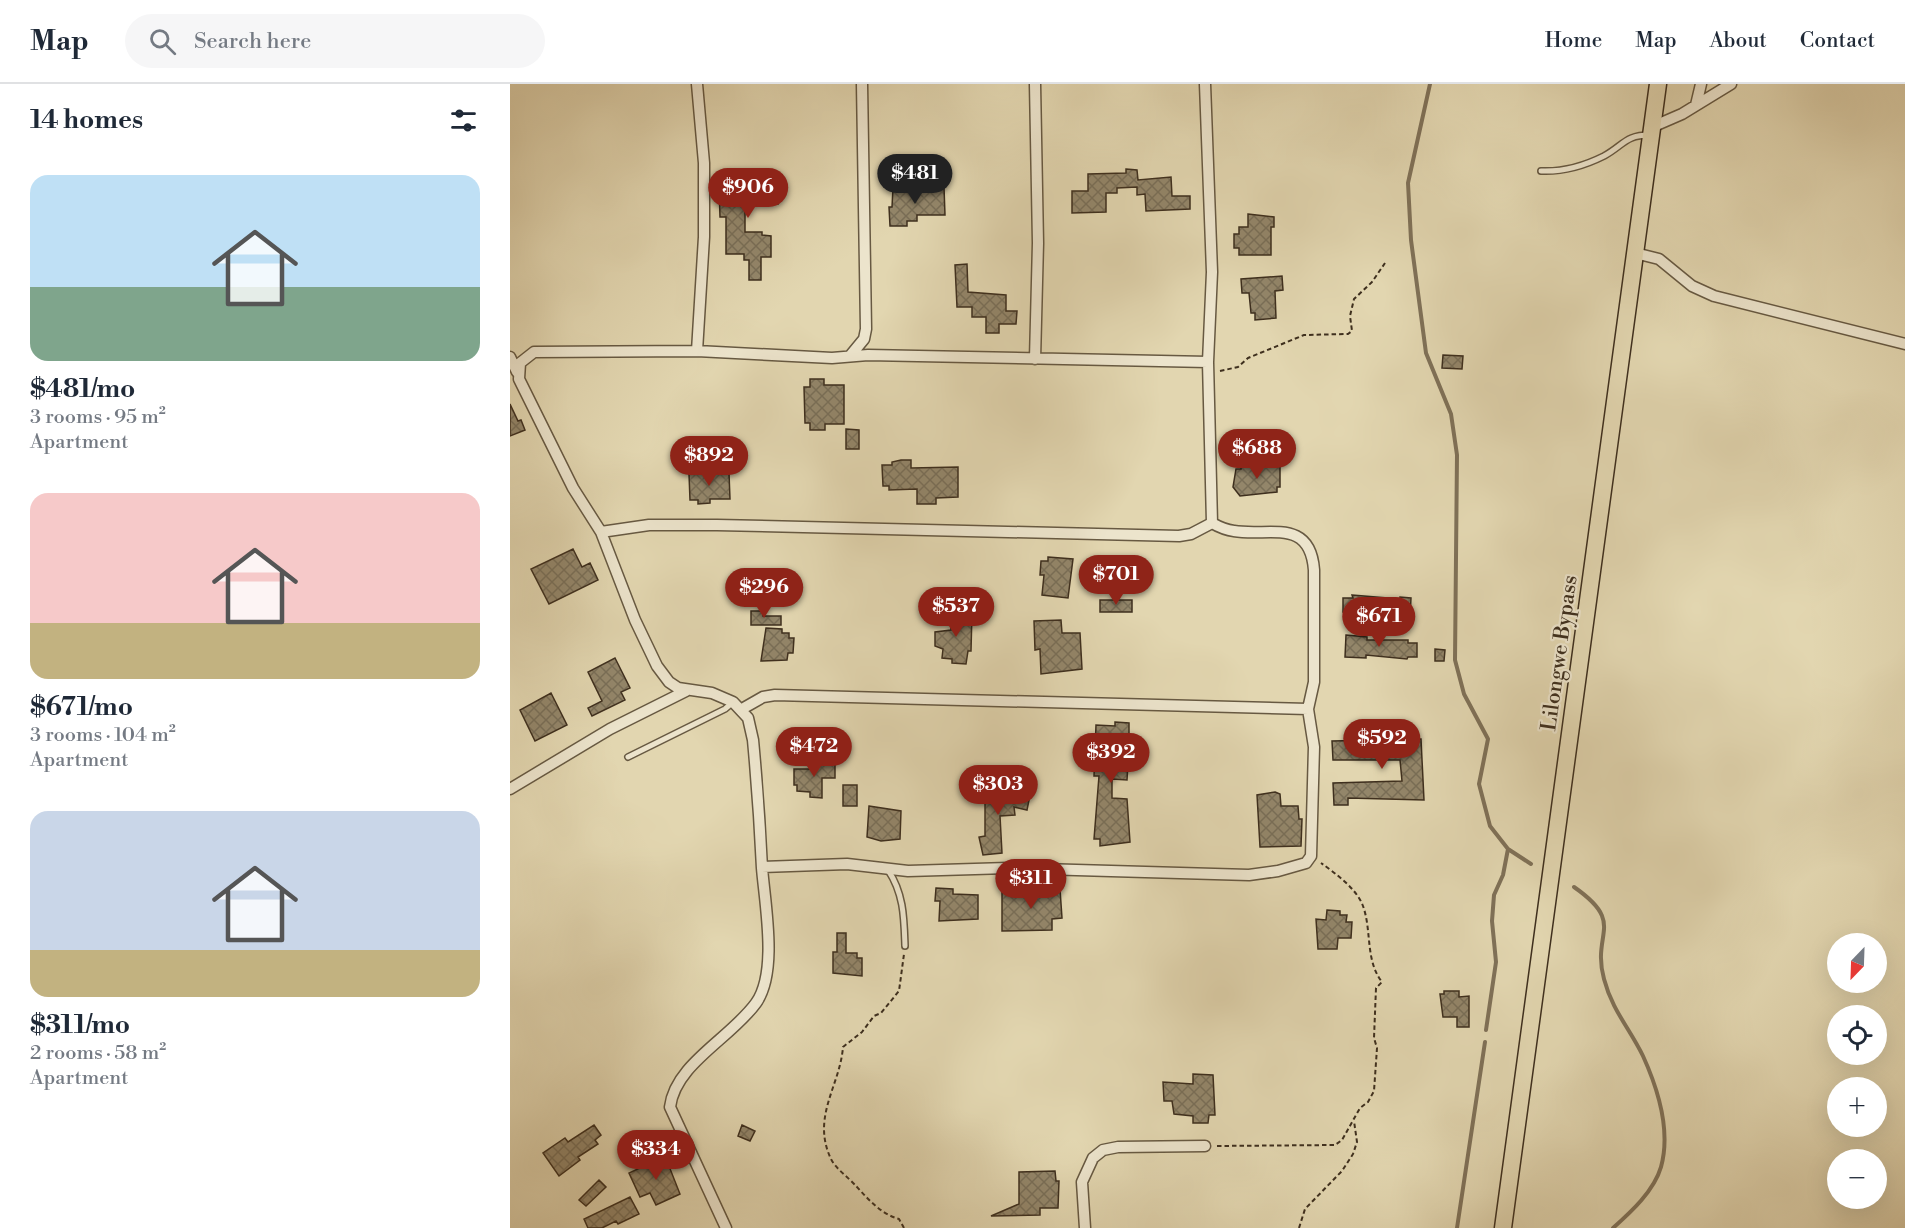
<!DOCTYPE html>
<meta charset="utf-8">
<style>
:root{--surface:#fff;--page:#f6f6f7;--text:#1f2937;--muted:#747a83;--line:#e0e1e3;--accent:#8f2418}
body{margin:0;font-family:"Libre Bodoni",serif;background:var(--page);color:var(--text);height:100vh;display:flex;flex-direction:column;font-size:22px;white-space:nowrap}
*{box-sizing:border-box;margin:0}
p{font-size:20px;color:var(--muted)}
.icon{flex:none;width:33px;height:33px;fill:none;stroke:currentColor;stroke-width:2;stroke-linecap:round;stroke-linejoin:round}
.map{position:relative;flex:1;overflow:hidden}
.sheet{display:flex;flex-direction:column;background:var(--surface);width:510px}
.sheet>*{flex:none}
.needle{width:39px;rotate:203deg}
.controls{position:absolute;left:1317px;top:849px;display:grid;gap:12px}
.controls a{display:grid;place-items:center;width:60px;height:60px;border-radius:50%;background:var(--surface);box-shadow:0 6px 24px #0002;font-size:30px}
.price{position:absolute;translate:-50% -51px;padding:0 14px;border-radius:21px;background:var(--accent);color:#fff;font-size:20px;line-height:39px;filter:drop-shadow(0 2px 3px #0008)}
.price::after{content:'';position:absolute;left:50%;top:36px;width:18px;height:14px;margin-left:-9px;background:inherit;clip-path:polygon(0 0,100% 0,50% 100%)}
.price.selected{background:#222;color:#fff}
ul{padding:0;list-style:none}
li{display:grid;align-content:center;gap:12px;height:318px;padding:0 30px}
li span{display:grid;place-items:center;height:186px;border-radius:18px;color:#555}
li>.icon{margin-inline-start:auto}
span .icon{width:108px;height:108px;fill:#fffc;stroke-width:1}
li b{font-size:26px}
h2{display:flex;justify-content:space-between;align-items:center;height:72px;padding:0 30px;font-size:26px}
header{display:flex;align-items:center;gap:36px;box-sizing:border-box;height:84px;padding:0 30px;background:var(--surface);border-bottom:2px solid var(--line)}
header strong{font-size:28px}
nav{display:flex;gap:33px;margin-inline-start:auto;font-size:21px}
.search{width:420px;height:54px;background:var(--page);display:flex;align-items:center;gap:15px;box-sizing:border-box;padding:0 21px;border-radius:33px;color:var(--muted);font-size:22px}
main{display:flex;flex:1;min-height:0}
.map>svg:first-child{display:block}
</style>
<header>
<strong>Map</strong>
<div class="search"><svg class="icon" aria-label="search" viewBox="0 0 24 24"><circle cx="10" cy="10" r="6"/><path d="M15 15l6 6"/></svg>Search here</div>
<nav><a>Home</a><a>Map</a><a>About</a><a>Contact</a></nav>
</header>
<main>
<section class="sheet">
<h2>14 homes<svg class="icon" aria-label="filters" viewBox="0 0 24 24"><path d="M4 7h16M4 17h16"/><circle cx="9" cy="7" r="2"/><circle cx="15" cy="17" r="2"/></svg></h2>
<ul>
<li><span style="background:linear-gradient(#bfe0f5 60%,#7fa58c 0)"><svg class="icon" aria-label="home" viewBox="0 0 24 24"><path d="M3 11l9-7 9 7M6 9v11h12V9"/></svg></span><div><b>$481/mo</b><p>3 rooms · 95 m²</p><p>Apartment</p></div></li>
<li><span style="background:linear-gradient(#f6c9c9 70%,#c2b280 0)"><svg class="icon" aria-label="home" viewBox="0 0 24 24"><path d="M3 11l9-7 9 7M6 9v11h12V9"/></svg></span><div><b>$671/mo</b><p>3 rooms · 104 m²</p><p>Apartment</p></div></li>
<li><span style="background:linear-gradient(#c9d6e8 75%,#c2b280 0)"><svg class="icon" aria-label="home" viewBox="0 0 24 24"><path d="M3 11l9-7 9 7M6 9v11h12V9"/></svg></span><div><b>$311/mo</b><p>2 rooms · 58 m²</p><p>Apartment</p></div></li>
</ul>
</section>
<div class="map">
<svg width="1395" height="1144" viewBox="0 0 1395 1144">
<defs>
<pattern id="building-cross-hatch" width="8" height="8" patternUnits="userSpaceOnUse" patternTransform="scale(1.5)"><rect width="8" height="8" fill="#93866a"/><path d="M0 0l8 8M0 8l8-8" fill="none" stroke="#796e57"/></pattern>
</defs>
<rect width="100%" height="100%" fill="#e2d6b0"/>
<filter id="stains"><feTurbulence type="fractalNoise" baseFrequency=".00333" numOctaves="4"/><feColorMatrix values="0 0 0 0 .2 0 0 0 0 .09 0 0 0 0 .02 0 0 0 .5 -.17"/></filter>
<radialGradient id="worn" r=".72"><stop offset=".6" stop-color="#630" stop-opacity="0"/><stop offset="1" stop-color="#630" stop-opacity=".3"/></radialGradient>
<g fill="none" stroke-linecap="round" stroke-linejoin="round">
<!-- stream -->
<path stroke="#7f7158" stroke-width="4" d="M920,0L898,99L901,156L916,269L941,330L947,371L945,576L954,610L978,655L969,700L980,742L998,765L1021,780
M1064,803C1117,840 1081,848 1094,895C1102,926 1120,945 1133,972C1148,1005 1161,1047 1151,1083C1144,1107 1121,1128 1103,1144
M976,946L986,878L982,837L984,811L993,791L998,765
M947,1144L975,958"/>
</g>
<!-- building -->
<path fill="url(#building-cross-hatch)" stroke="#3e2f1e" stroke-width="1.5" d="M616,85L627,86L628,96L661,93L662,112H680V125L636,127L635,110L627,111V103L607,104V109H596V128L562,129V107H578V90L616,89Z
M251,88L272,91L271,110H268V120L235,119V148H252V151L261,152V173H251V196H239V176H234V170H216V133H210L209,101L244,102L245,95H251Z
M423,103H434L435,131H407V137H397V142H380L379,123H382L383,104H402V108H423Z
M738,130L764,133V143H761V171H729V164H724V150H729V143H738Z
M457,180L458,208L496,211V227H507L506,240H489V249H476V233H462V223H447L445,181Z
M772,192L773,206L765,207L766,234L745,236V229H741L739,209H732L731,195Z
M933,271L953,272L952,285L932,284Z
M300,295H314V301H334V340H315V346H300V339H295L294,303H300Z
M0,320L8,337L11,336L15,346L0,352Z
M336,345L349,346V365H336Z
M192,355H213V372H191Z
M391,376H401V384L448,383V413L426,414V420H407V405L379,406V402H373L372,381H382V378Z
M746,379L770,382V403H767V408L730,412L723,403L726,385H731V382H746Z
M213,389H219L220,415H200V419L188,420V416H180L179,390Z
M63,465L72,483L80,479L88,496L39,520L21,485Z
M538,473L563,475L558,514L532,511L534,491H530L531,477H538Z
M600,473L616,475L614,498L590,497V475Z
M842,511L890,515V513L901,514L900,533L865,530V532H844V528H833V514H843Z
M590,516H622V528H590Z
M241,527H253V532H271V541H241Z
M440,528L462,529L461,567H458L456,580L442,579V575L432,574L433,565L425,562V548L441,546Z
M551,536L552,549H570L572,585L531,590L530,565L525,566L524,537Z
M256,544L272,545V549H279V554H284L283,569H278L277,576L251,577Z
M836,551L857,553V556H898V559H907V573H898L897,575L856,571V574L835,573Z
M925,565L935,566L934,577H925Z
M105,574L120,604L111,608L115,616L82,632L78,624L92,617L78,588Z
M41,609L57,641L25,657L10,626Z
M605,638L619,639V658H614L613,680H618L617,696L602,695V714L617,715L620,758L590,762V755H584L589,692H584L586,641L605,642Z
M911,655L914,716L838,714V721H824L823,699L892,697L890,676H823L822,657Z
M307,677H325V694H312V714L300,713V708L287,707V701H284V685H307Z
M333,701H347V722H333Z
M491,702V705H504V713L519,716L517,726L504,723L505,731L490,732L492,769L473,771L469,753L475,752V703Z
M765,708L770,710L771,722H788L789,735H792L791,762L750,763L747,711Z
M359,722L391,727L390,755L371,757L357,753Z
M426,804L443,805V810L468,811V835L429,837L430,817H425Z
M550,805L552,834L542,835V846L492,847V808H528Z
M817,826L830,827V831H837L836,838H842L841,854H828L827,865H808L806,835L816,836Z
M327,849H336V869H347V874H352V892L323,889V868H327Z
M934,907H949V913L959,912V943H947V933H933L930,910H934Z
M683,990L703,991L705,1031H699L698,1039H683V1032L664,1030L662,1017H654L653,998L683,1000Z
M84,1041L91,1051L85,1056L88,1060L68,1073L70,1076L49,1092L33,1069L55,1054L58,1058Z
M232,1041L245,1047L240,1057L228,1052Z
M155,1072L170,1110L146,1121L140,1109L130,1113L119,1089Z
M545,1087L546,1097H549L548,1124H530V1131L481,1132L509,1120V1088Z
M89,1096L96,1103L76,1122L69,1116Z
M120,1113L129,1130L108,1140L106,1137L92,1144H78L74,1135Z"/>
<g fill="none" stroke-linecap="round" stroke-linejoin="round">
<defs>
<path id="lane" d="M1031,87C1053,88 1074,82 1094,72C1114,61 1115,51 1140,51
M118,673L215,625L222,619
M378,786C394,810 394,834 395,862"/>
<path id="street" d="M187,0L194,79V153L187,267
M525,0L528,159L525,275
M695,0L702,188L698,278L702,439
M1186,21L1191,0
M1142,43L1172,30L1221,0
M1125,169L1149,175L1182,202L1204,212L1395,260
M340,272L354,255L356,245L352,0
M0,273L7,288
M91,448L139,441H207L669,452L681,450L702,439
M232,625L253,613L265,611L798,625
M0,705L100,645L176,607
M252,783L337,780L398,787L498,784L739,791L768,787L796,779L801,772L804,663L798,625L804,598V486C800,433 758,453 724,447C716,446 709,443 702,439
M216,1144L160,1023C165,980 221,954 246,919C268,888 255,821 252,784C250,741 247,699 243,656L238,634L223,618L202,609L168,604L159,598L147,582L125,536L91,448L63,404L9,295L10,279L24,268L187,267L322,274L358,271L698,278
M575,1144L572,1098L583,1074L593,1066L608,1063L695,1062"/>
<path id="primary" d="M993,1144L1148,0"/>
</defs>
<!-- lane casing -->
<use href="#lane" stroke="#675942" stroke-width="8"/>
<!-- street casing -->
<use href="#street" stroke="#675942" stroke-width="13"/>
<!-- primary casing -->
<use href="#primary" stroke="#3e2f1e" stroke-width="19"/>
<!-- path -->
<path stroke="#3e2f1e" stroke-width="2" stroke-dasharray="4.5 3" stroke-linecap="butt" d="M710,287L728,283L738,274L794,251L838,250L842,247L840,232L844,215L862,198L875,179
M707,1062L825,1061L832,1056L850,1024L858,1018L864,1007L867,964L864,954L866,904L872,898C855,876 862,847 853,822C847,805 825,789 811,779
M394,1144L389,1135C371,1130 359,1116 346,1102C339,1094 325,1084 321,1075C301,1033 330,1002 333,963L352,948L364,932L371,929L389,907L394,870
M789,1144L795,1125L832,1087L843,1070L847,1058L844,1037"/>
<!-- lane -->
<use href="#lane" stroke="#ece4cc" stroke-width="5"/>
<!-- street -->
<use href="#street" stroke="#ece4cc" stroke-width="10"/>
<!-- primary -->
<use href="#primary" stroke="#e2d6b0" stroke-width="16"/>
</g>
<g text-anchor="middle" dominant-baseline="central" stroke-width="4.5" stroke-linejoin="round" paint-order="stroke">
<!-- street labels -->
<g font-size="21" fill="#3e2f1e" stroke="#ece4cc">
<text transform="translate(1050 569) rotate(-82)">Lilongwe Bypass</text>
</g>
</g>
<rect width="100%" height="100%" filter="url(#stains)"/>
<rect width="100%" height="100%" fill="url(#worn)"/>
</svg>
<div class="controls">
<a><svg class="needle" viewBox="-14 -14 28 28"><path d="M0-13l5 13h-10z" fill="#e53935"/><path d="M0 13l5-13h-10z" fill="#747a83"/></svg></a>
<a><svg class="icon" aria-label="locate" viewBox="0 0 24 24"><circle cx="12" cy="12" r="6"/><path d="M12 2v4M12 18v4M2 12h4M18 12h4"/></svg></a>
<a>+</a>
<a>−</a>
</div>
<b class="price selected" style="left:405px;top:121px">$481</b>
<b class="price" style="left:238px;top:135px">$906</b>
<b class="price" style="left:747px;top:396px">$688</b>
<b class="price" style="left:199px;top:403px">$892</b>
<b class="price" style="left:606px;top:522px">$701</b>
<b class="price" style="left:254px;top:535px">$296</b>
<b class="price" style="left:446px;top:554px">$537</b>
<b class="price" style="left:869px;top:564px">$671</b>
<b class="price" style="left:872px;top:686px">$592</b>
<b class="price" style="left:304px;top:694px">$472</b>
<b class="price" style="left:601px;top:700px">$392</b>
<b class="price" style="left:488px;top:732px">$303</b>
<b class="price" style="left:521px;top:826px">$311</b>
<b class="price" style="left:146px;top:1097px">$334</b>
</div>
</main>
